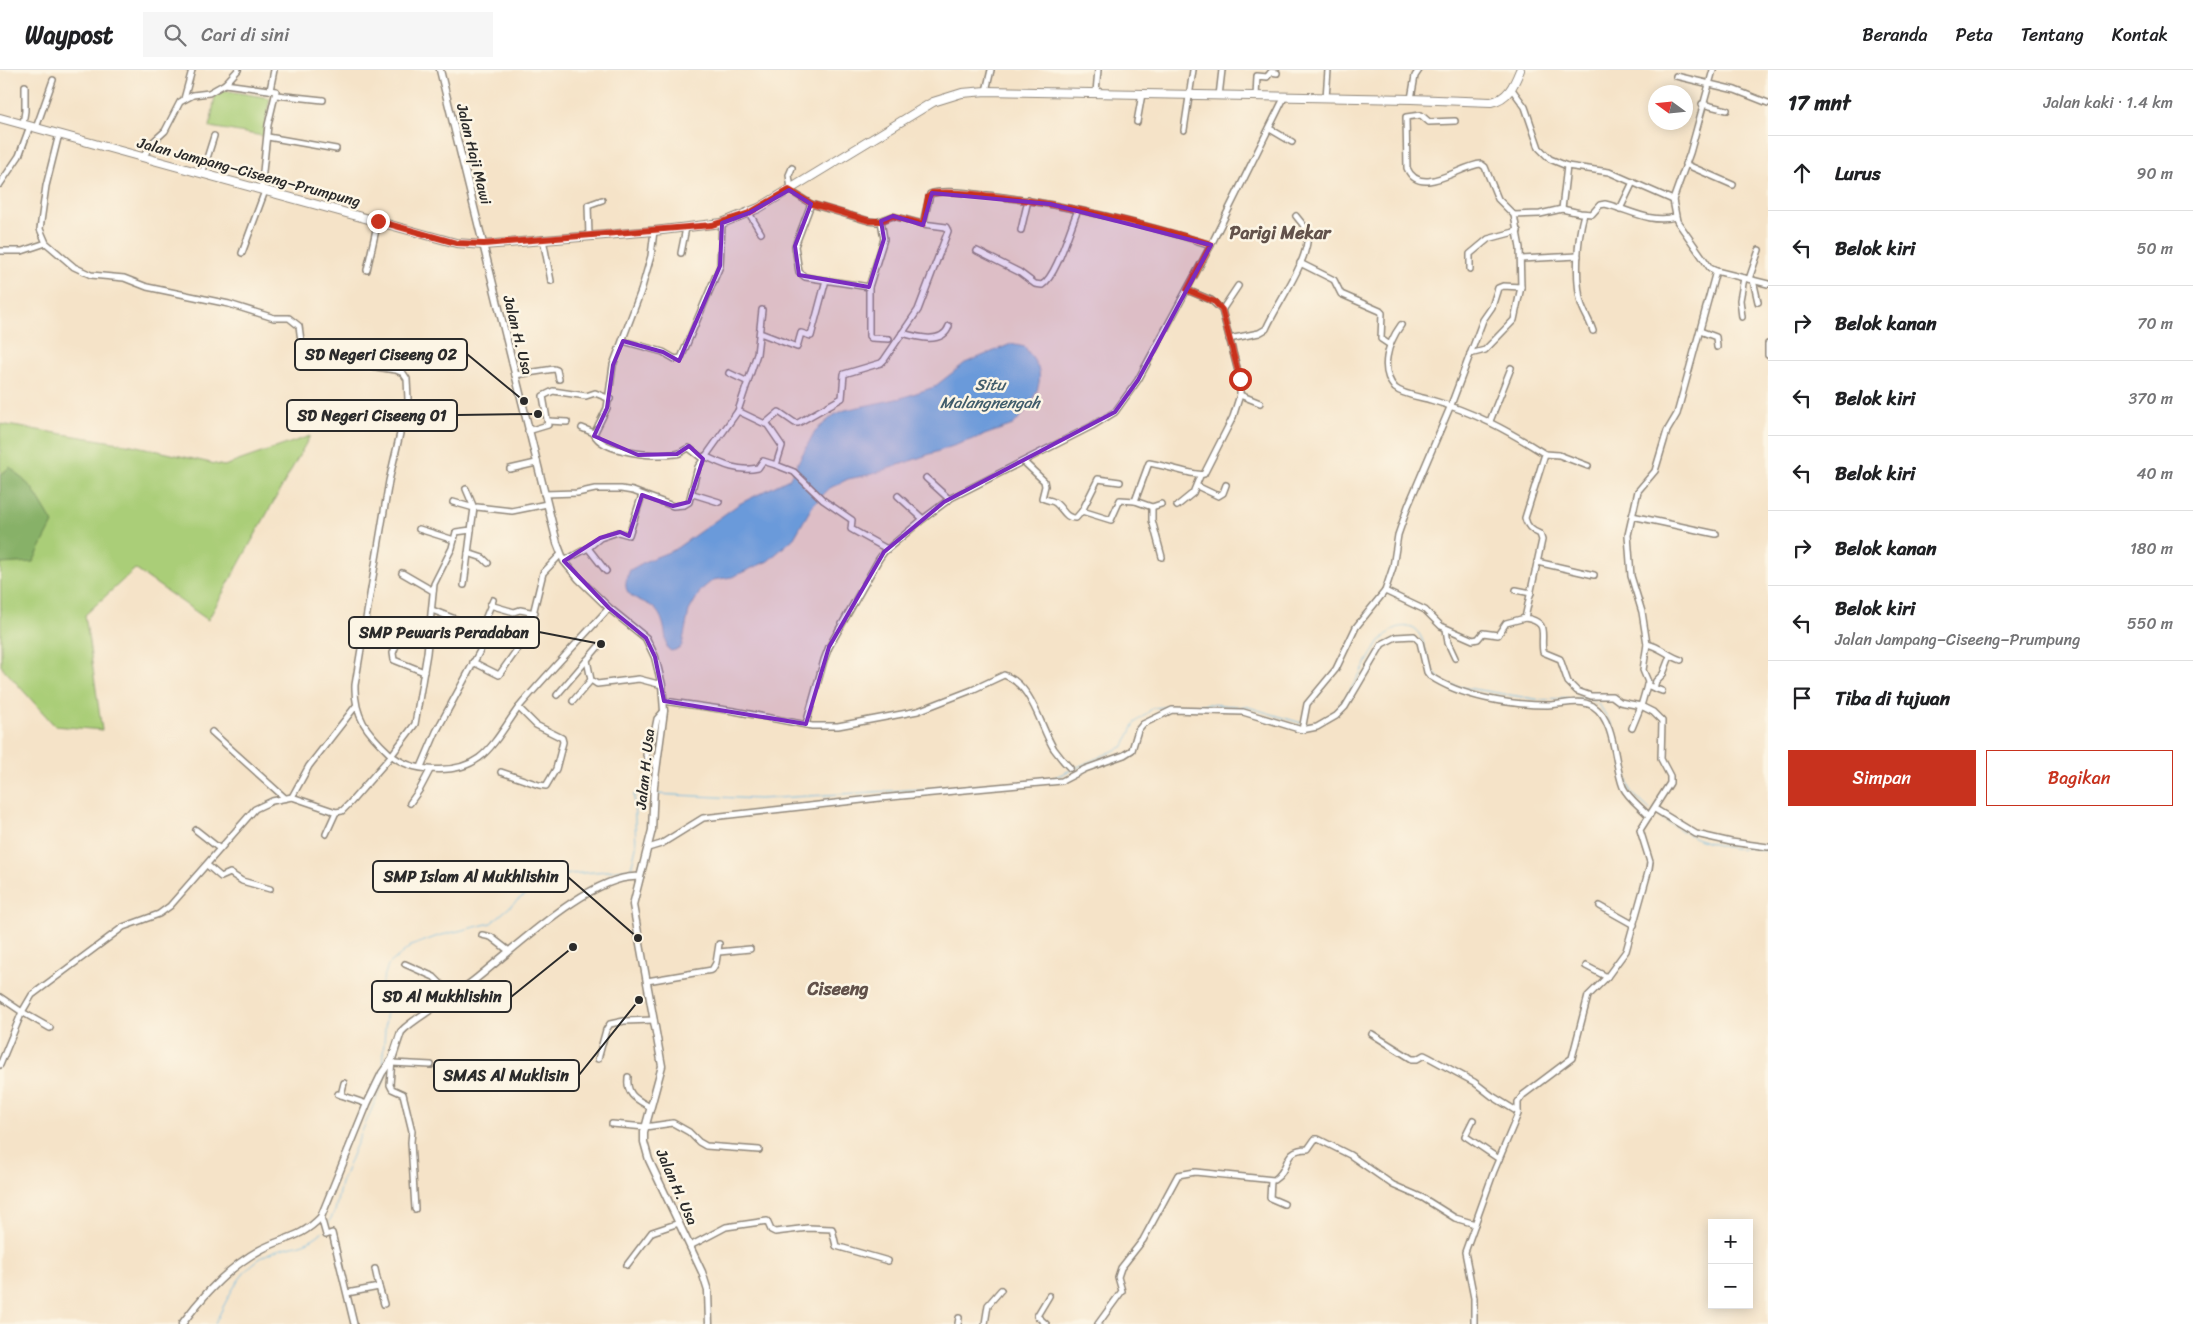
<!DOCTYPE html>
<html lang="id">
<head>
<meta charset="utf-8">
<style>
  :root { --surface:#fff; --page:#f6f6f6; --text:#202124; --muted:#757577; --line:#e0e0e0; --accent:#c8321e }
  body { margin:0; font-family:Sriracha,sans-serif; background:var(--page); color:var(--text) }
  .controls { position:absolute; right:15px; bottom:15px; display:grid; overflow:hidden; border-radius:0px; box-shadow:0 2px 12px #0003 }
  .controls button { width:45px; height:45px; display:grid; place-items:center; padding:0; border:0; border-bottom:1px solid var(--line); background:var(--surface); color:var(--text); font:25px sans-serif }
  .compass { position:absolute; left:1648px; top:15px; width:45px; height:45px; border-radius:50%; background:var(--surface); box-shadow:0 2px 12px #0003; rotate:285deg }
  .stop { position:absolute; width:15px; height:15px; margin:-11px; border:4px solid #c8321e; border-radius:50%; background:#fff }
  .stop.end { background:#c8321e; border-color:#fff; box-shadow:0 1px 5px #0008 }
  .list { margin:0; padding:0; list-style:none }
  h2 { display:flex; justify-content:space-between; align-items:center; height:65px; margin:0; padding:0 20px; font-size:21px }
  h2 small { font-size:16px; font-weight:400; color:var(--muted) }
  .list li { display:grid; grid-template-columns:32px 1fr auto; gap:15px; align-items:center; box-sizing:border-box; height:75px; padding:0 20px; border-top:1px solid var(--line) }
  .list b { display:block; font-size:19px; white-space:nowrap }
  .list p { margin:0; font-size:16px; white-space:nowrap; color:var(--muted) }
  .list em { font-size:16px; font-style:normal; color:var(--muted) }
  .actions { display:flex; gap:10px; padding:15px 20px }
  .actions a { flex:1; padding:11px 0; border:1px solid var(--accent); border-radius:0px; text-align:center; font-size:18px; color:var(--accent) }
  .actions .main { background:var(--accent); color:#fff }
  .icon { flex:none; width:28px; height:28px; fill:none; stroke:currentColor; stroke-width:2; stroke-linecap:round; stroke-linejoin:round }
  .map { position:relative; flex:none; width:1768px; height:1254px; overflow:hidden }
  header { display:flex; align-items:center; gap:30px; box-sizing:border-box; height:70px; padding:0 25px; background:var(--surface); border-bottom:1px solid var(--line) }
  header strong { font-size:24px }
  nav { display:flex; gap:28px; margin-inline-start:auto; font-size:18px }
  .search { width:350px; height:45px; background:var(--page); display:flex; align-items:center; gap:12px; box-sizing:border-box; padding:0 18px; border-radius:0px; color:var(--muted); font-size:19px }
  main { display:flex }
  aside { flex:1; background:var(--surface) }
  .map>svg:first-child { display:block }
</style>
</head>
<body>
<header>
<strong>Waypost</strong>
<div class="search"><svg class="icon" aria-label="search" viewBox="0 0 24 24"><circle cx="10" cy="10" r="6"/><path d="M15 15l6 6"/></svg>Cari di sini</div>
<nav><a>Beranda</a><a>Peta</a><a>Tentang</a><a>Kontak</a></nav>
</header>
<main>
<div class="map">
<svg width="1768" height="1254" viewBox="0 0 1768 1254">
  <rect width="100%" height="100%" fill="#fcf5e5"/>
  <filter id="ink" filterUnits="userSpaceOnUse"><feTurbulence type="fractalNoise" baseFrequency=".02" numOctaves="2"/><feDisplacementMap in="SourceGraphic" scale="10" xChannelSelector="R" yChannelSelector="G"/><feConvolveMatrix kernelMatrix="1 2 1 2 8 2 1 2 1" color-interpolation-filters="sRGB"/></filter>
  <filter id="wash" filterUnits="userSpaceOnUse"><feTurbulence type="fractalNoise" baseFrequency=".0096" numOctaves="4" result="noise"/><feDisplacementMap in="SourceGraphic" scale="20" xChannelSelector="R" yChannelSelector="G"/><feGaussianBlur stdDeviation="1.12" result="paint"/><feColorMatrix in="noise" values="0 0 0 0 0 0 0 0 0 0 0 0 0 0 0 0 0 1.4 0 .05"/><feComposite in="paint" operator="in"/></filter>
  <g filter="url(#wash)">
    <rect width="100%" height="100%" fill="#f5e3c8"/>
    <g fill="#aace78" stroke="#6a7c52">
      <polygon points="216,19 270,28 263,66 210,57"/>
      <polygon points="0,354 132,375 224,396 310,366 208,550 135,499 85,545 102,660 55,656 1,596"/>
    </g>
    <polygon fill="#87b168" stroke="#596e4a" points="10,397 32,418 53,453 33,492 0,494 0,405"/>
    <path fill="#66b6e1" stroke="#487086" d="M1011,274L1025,277C1029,283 1035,291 1038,298C1045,317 1026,343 1013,355L873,404L848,409L830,418L813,435L794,468L768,491L732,507L713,510L701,520L689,541L682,575L679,579L671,581L667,578C665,565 665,550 656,540C644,527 615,531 630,500L646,491L674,480L739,434L789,409L815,361L834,345L845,340L901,328L934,317L965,293Z"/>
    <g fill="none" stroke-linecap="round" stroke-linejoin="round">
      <g stroke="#66b6e1" stroke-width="1">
        <polyline points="1454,616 1541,630 1579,628 1590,629 1600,636 1612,655 1631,722 1650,740"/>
        <path d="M1305,654C1355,659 1369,542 1412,558C1428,564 1423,596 1441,610"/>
        <polyline points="1049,710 1124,676 1135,653 1153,638 1208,634 1248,637 1301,653"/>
        <polyline points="655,724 759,729 1006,714"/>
        <path d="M1654,742C1679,761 1701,774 1734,778C1745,779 1758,777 1768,782"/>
        <polyline points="384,994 383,986 386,946 381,916 388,895 411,876 438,866 491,853 519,829 547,810 570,804 631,799 636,777 634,724 651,724"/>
        <polyline points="326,1157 335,1141 341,1113 355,1078 386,1006 386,1003"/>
        <path d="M215,1254C228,1227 242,1194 272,1182C292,1174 305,1177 322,1162"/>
      </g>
    </g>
  </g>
  <g filter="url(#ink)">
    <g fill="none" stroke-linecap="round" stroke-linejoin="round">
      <g stroke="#90877a" stroke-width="8">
        <g id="minor">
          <polyline points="1676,6 1735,20 1768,33"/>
          <polyline points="225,14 276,21 268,55 261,120"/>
          <polyline points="1511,18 1525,37 1539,78 1550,89 1567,96 1609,102 1673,130 1677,151 1710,198 1716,201 1768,214"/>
          <polyline points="270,20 274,0"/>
          <polyline points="986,21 991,0"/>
          <polyline points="1096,22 1098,0"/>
          <polyline points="276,25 323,30"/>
          <polyline points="1219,26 1222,0"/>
          <polyline points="1256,27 1257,6 1267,7 1271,2 1277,3"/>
          <polyline points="1326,28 1328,0"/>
          <polyline points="184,29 192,0"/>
          <polyline points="1411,29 1415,6 1419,0"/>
          <polyline points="1702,34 1727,40"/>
          <path d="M1455,51L1429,52L1421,45L1406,47L1407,98C1420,129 1461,95 1481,94L1485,97L1498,129L1514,145"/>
          <polyline points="1137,52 1142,24"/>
          <polyline points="23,54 25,41 25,16"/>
          <polyline points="36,58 53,10"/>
          <polyline points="1270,59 1292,72"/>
          <polyline points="1184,60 1193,0"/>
          <path d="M59,64L46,116L40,159L46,173L74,197L91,205L124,208L147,217L229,234L274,248H289L299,256L302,278L309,287L396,300L403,303L407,309L408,329L389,411L355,615C354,647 367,662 389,683C410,703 456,705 479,688C495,676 507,653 519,637C548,603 579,571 609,538"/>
          <polyline points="268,67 336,79"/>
          <polyline points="143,87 154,71 165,61 180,32 193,25 209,23 225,14 238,0"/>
          <polyline points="1685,94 1733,115"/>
          <polyline points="202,104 214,66"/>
          <polyline points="0,114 19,86 30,56"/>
          <polyline points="791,119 789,105 792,98"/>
          <path d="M789,120L811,134L869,151L877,152L893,146L923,154L930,124C947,119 970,124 987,125C1064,134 1138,152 1211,175"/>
          <polyline points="1673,130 1690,83 1713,0"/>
          <polyline points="811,134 795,176 799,202 805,207 869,217"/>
          <path d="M1562,139L1580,143L1592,144L1600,135L1605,134C1628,139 1650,154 1675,147"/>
          <polyline points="1620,139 1633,112"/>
          <polyline points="749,143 761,163"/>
          <path d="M1584,144C1577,169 1575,208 1581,233C1584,243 1590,251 1593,261"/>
          <polyline points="881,151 884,169 869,217 869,266 871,268 889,269"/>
          <polyline points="1021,160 1028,130"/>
          <path d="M654,161L651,186L641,221L613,295L607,338L594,364C603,383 656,387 675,384C681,384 684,379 689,378L703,389"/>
          <polyline points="589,166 588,135 602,130"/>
          <polyline points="543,169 551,211"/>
          <polyline points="0,181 22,181 46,173"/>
          <path d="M977,181L1019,202L1035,214L1042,215C1057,206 1070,157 1078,140"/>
          <polyline points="242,183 265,121"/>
          <polyline points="681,183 686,158"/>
          <polyline points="1521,189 1578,186"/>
          <polyline points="1300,193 1334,210 1341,224 1380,241 1382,243 1381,269 1390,275"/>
          <polyline points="1470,199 1470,184 1488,169 1518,161"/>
          <polyline points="367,200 378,151"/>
          <polyline points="1749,209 1759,180"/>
          <polyline points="1753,210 1758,232"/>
          <polyline points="1222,240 1238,216"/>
          <polyline points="1742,247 1740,230 1744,208"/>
          <path d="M1401,255C1388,273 1379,300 1395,318C1403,325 1421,327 1431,330C1474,342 1507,360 1545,384L1525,448C1527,457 1532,461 1540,464L1542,470L1525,548C1550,552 1540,564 1543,582L1560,589L1568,612L1577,621L1591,626H1612L1620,632L1641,636L1632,658"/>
          <polyline points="1700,261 1716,267 1717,277"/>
          <polyline points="760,263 797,277 801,263 811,266 826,210"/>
          <path d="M902,263C916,267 943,275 949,256"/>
          <path d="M1229,269L1259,263L1266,259C1278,231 1309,193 1308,161L1296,146"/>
          <polyline points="623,271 663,282 675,289 681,288 720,196 722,153"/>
          <polyline points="1470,284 1485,280 1514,250 1521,217"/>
          <polyline points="1768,285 1768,274"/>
          <polyline points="729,303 748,312"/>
          <polyline points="515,305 554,299 557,300 559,309"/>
          <polyline points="1240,325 1260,333"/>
          <polyline points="738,341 765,354 779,342 795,353 798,353 842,328 844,304 881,293 884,290 918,240 948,161 946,157 923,154"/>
          <polyline points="548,351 567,352"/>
          <polyline points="1490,351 1511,298"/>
          <polyline points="767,354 782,376 776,395 794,402 823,430 852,450 851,459 887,479"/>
          <polyline points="582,358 594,363"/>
          <polyline points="528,361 548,355 543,326 553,321 586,326 595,323 610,329"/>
          <polyline points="1545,384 1559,385 1588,396"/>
          <path d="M705,386C723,395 739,402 758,398L763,391L776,395"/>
          <path d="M1024,392L1044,411L1045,416L1042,428C1046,430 1050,430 1054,432C1063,437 1064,449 1076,448L1082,441L1098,409L1120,412"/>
          <polyline points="510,399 536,393"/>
          <polyline points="926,408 949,429"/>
          <polyline points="1197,416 1218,426 1223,423 1226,415"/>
          <polyline points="466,419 474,438"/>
          <polyline points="544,424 577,423 595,419 621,419 633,421 673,436 684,435 689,432 698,397 738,341 757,284 762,240"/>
          <polyline points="693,424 719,432"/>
          <polyline points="898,426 923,449"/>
          <polyline points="453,432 474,438"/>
          <path d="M1161,434L1152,437L1135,431L1149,393C1160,394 1197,407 1204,404L1233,347L1240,325V309L1222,240L1211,230L1187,220"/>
          <polyline points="1177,436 1193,423 1200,406"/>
          <polyline points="1152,437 1152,450 1162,487"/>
          <polyline points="1082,441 1111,450 1120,430 1135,431"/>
          <polyline points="1632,446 1716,464"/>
          <polyline points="419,459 454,470"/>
          <polyline points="588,478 600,468 618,462 629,465 642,425"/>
          <polyline points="468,483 483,488 488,493"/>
          <polyline points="564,491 588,478 606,501"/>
          <polyline points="1537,492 1594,505"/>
          <polyline points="402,503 433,521"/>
          <polyline points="464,515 471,460"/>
          <polyline points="1516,520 1531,523"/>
          <polyline points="1385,521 1425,540 1441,556 1473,570 1478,569 1483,563 1498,565 1506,553 1525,548"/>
          <polyline points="490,535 514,542 520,540 535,543"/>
          <polyline points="432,540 481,559"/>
          <polyline points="404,556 393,583 394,590 424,602"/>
          <polyline points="1446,559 1448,573 1455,588"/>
          <path d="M1647,574C1661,577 1668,586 1681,590"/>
          <polyline points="587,590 591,610 597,614 639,609 662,615"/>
          <polyline points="473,592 499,605 516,581 531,552 543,503 561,484"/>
          <polyline points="1647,615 1654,618 1656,611 1663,604 1670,586"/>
          <polyline points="1654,618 1662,621"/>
          <polyline points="557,625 598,577"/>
          <polyline points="573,631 591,610"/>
          <path d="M664,631L734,641L812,656H838L918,641L972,620L1004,605C1033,615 1040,657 1054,679C1059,686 1064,692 1070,698"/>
          <polyline points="806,654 824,590 829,577 879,489 884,482 923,449 951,428 1092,356 1115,342 1138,310 1211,175 1284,28"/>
          <polyline points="1302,660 1307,634 1336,599 1356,557 1385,521 1393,497 1398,465 1408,436 1451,335 1483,250 1492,237 1498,218 1503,216 1521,217 1520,178 1514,145 1540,144 1562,139 1567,96"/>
          <polyline points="212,662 285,728"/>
          <polyline points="657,693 648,689 646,685 653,669 657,649 664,641"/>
          <polyline points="421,697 436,662 481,579 485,566 481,559 493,530"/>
          <polyline points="501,702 539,715 546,716 556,699 563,672 562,668 536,655 519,638"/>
          <polyline points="292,727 309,696 355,637"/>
          <polyline points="410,733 420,719 430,700"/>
          <polyline points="1655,739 1696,764 1731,772 1768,777"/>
          <polyline points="196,760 220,779"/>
          <polyline points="326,764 336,742"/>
          <path d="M648,778L661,774L703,748L880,728L1062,711L1085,699L1124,685L1132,680L1138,660L1143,654L1172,640L1243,642L1302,660L1317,657L1336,646L1345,637L1382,574L1396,567L1414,566L1420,572L1427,602L1430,606C1461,627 1510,635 1548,635C1562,635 1579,628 1593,636C1616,651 1614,695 1623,717C1628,728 1641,737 1649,746"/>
          <polyline points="207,795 221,807 230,803 242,811 270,819"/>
          <polyline points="1600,836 1634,855"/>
          <polyline points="482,865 491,867 509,881"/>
          <polyline points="719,882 750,879"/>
          <polyline points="405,894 434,907 453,926"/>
          <polyline points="1586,896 1607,907"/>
          <polyline points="647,911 712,900 716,893 719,874"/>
          <polyline points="0,927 22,942 50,958"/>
          <polyline points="1372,964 1412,989 1417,989 1424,985 1428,987 1474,1012 1492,1026 1518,1042"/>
          <polyline points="392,989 390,1015 392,1019 403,1024 412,1061 411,1072 415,1139"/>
          <polyline points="598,989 606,960 610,954 624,951 654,950"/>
          <polyline points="392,993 431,995"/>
          <polyline points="0,995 22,942 32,925 123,857 159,844 170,836 255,739 272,731 292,727 336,742 342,741 350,733 391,686 415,654 427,583 434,514 452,478 456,462 471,460 474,438 477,437 512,441 547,434"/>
          <path d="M628,1007C626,1025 636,1029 650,1037"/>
          <polyline points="338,1024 367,1034"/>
          <polyline points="341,1025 344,1013"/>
          <polyline points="1473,1050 1465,1066 1499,1089"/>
          <polyline points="612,1054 645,1057 673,1053 689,1062 699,1072 706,1076 759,1080"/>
          <polyline points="1271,1111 1270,1128 1284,1134"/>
          <polyline points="321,1147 326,1165 332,1163 354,1254"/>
          <polyline points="690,1176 726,1157 767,1151 771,1160 775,1162 808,1158 832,1159 836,1176 888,1191"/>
          <polyline points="627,1195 652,1162 679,1153"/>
          <polyline points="375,1199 379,1217"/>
          <polyline points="347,1223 379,1217 384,1234"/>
          <polyline points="958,1254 959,1248"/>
          <polyline points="985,1254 988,1235 1001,1220"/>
          <polyline points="1046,1254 1037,1246 1049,1226"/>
          <path d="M1098,1254L1122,1221L1118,1207L1121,1198L1143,1170L1178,1105L1195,1102L1274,1110C1292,1098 1281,1079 1308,1079L1315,1069H1318L1350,1085L1393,1115L1423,1128L1455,1148L1475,1154"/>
          <polyline points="1474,1254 1474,1228 1465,1182 1494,1101 1518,1044 1518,1032 1523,1025 1572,988 1588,926 1607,907 1626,881 1649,799 1650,792 1640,760 1670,713 1670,706 1661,689 1662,651 1653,642 1641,636 1648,612 1643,600 1647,574 1642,542 1631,506 1628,465 1638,421 1655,401 1667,361 1677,344 1716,201"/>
        </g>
      </g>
      <g stroke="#90877a" stroke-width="9">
        <g id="tertiary">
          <polyline points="440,0 557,473 564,491 579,509 609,538 646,568 655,587 662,615 664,641 654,716 652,760 633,835 662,996 644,1062 644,1072 649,1090 702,1202 708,1221 709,1254"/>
          <path d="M182,1254C203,1225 229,1197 260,1180C284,1167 300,1169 321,1147L367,1034L382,1003L392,989L401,962L405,958C428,939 454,927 477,908C514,879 593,802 640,807"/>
        </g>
      </g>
      <g stroke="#90877a" stroke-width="10">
        <path id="primary" d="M0,48L456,173L484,175L654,161L722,153L759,138L933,32L962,23L986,21L1411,29L1491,32C1508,29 1514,15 1520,0"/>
      </g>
      <use href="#minor" stroke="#fff" stroke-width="5"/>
      <use href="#tertiary" stroke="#fff" stroke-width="6"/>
      <use href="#primary" stroke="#fff" stroke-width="8"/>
    </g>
  </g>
  <g fill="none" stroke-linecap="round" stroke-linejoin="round" filter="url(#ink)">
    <path stroke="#c8321e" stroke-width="6" d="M378,151L456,173L484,174L712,155L749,143L789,120L812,134L870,151H881L893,146L923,154L928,127L932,123C958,121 983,125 1009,128C1078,137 1145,154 1211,174L1187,220L1215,232L1222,240L1240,309"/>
  </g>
  <path fill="#7b2cbf" fill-opacity="0.2" stroke="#7b2cbf" stroke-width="4" stroke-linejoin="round" d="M789,120L811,134L795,176L799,205L869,217L884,169L881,151L893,146L923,155L932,123L1050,134L1211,175L1138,310L1115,342L944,432L884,482L829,577L806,654L664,631L655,587L646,568L609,538L564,491L600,468L620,462L629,466L642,425L673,436L689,432L703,389L689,376L677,384L638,385L594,366L607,338L613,295L623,271L663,282L679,291L720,196L722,153L749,143Z"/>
  <g text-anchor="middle" stroke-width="5" stroke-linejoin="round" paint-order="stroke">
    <g font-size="15" fill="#2b2b2b" stroke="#fcf5e5">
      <text transform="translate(474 84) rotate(76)" y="5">Jalan Haji Mawi</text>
      <text transform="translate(249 102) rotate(15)" y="5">Jalan Jampang–Ciseeng–Prumpung</text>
      <text transform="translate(518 265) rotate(76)" y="5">Jalan H. Usa</text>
      <text transform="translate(645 699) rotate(-84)" y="5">Jalan H. Usa</text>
      <text transform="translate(677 1117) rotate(66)" y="5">Jalan H. Usa</text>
    </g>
    <g font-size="16" font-style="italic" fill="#405c6b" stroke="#fcf5e5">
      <text x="990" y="320">Situ<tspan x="990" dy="18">Malangnengah</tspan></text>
    </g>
    <g font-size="18" font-weight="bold" fill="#62524b" stroke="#fcf5e5">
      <text x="1280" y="169">Parigi Mekar</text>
      <text x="838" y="925">Ciseeng</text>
    </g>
  </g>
  <path fill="none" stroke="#2b2b2b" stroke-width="2" d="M524 331L467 284M538 344L457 345M601 574L539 562M638 868L568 807M573 877L511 927M639 930L579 1005"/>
  <g fill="#2b2b2b" stroke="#fcf5e5" stroke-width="2">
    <circle cx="524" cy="331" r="5"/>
    <circle cx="538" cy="344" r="5"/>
    <circle cx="601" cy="574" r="5"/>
    <circle cx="638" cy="868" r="5"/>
    <circle cx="573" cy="877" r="5"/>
    <circle cx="639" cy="930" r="5"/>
  </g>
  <g fill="#fcf5e5" stroke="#2b2b2b" stroke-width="2">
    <rect x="295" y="269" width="172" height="31" rx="5"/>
    <rect x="287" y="330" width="170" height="31" rx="5"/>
    <rect x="349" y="547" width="190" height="31" rx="5"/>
    <rect x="373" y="791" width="195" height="31" rx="5"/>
    <rect x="372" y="911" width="139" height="31" rx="5"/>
    <rect x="434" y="990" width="145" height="31" rx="5"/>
  </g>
  <g font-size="16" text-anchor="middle" font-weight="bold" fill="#2b2b2b">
    <text x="381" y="290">SD Negeri Ciseeng 02</text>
    <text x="372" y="351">SD Negeri Ciseeng 01</text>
    <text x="444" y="568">SMP Pewaris Peradaban</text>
    <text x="471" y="812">SMP Islam Al Mukhlishin</text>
    <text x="442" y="932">SD Al Mukhlishin</text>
    <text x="506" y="1011">SMAS Al Muklisin</text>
  </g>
</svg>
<div class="controls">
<button>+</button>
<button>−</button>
</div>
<svg class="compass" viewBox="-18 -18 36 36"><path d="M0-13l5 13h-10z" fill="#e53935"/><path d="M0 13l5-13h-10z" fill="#757577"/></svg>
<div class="stop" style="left:1240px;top:309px"></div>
<div class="stop end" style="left:378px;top:151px"></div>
</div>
<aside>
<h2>17 mnt<small>Jalan kaki · 1.4 km</small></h2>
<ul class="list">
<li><svg class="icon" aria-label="ahead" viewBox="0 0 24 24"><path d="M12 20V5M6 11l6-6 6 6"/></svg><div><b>Lurus</b></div><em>90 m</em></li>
<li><svg class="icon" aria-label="left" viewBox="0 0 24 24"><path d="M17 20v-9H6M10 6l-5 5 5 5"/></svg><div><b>Belok kiri</b></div><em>50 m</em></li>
<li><svg class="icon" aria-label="right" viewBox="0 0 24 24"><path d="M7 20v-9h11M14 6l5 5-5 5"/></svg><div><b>Belok kanan</b></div><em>70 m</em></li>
<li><svg class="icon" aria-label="left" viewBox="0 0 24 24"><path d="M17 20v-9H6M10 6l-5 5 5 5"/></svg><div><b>Belok kiri</b></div><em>370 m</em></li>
<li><svg class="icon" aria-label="left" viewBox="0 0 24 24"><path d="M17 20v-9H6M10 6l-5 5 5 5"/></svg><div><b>Belok kiri</b></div><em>40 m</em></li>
<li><svg class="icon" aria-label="right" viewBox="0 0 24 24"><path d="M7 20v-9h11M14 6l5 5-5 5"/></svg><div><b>Belok kanan</b></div><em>180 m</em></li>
<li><svg class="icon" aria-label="left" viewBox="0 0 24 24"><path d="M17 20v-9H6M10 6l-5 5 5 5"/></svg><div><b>Belok kiri</b><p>Jalan Jampang–Ciseeng–Prumpung</p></div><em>550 m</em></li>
<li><svg class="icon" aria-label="arrive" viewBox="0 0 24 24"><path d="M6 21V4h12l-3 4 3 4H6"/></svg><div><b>Tiba di tujuan</b></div></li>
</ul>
<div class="actions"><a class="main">Simpan</a><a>Bagikan</a></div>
</aside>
</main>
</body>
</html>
